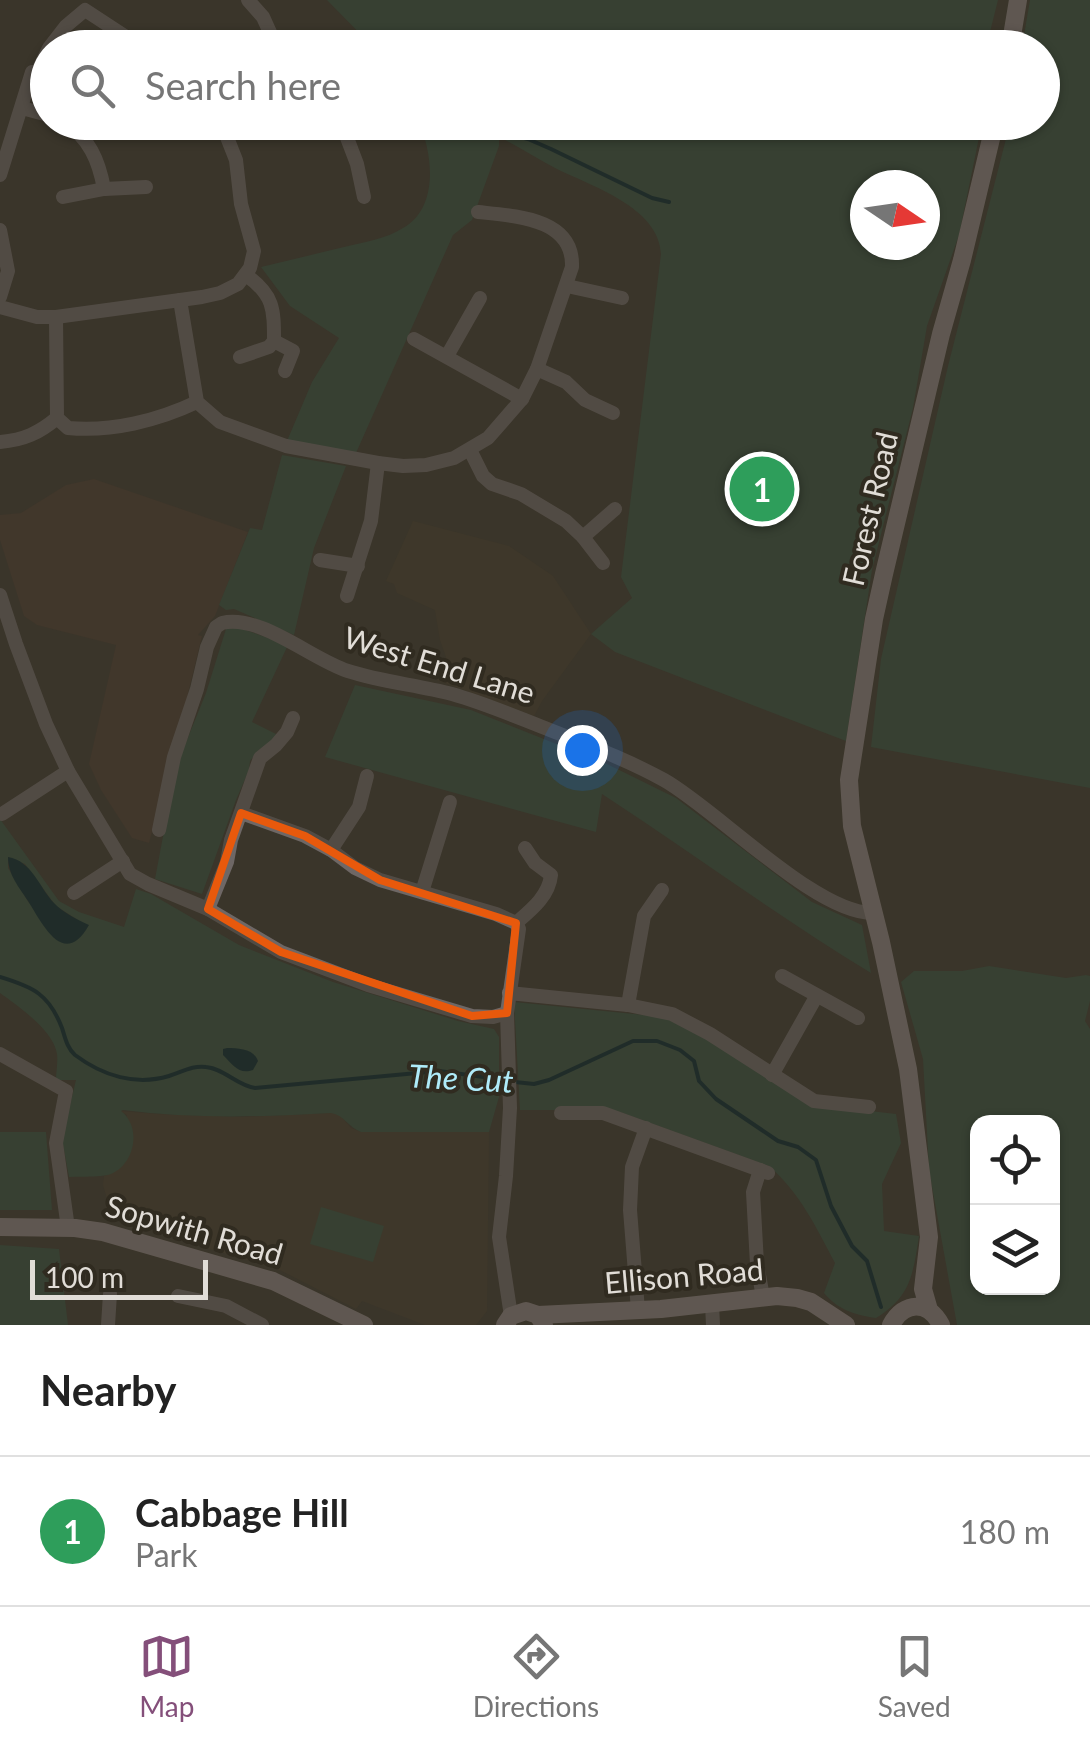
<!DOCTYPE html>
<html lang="en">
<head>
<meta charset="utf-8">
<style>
  :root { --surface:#fff; --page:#f6f6f6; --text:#222; --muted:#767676; --line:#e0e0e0; --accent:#844f7a }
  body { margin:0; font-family:Lato,sans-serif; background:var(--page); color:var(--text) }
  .controls { position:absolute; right:30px; bottom:30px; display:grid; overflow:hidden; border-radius:20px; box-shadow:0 2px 8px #0004 }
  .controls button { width:90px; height:90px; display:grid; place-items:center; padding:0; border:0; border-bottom:2px solid var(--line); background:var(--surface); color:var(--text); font:50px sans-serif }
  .compass { position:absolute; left:850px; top:170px; width:90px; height:90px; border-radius:50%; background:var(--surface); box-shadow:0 2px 8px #0004; rotate:103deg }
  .scale { position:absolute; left:30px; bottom:25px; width:178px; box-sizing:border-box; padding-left:10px; border:5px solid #e1ddd7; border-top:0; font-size:28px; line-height:35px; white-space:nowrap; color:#e1ddd7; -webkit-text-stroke:8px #302b20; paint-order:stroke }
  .you { position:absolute; left:582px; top:750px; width:35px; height:35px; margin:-25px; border:8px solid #fff; border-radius:50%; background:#1a73e8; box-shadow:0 0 0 15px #1a73e833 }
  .badge { display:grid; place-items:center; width:65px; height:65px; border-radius:50%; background:var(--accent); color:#fff; font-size:32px; font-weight:700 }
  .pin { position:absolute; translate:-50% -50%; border:5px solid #fff; box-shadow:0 2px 10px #0006 }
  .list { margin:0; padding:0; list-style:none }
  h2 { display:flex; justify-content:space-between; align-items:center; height:130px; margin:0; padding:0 40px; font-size:42px }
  h2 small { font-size:32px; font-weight:400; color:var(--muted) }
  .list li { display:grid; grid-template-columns:65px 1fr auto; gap:30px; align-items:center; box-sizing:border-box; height:150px; padding:0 40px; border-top:2px solid var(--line) }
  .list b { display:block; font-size:38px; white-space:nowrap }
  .list p { margin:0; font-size:32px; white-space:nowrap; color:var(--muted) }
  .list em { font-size:32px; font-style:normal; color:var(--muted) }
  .icon { flex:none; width:55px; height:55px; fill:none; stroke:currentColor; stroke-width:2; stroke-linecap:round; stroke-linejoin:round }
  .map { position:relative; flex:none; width:1090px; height:1325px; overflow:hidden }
  .search { position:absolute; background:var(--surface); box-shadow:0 2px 8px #0004; left:30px; right:30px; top:30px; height:110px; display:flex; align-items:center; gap:25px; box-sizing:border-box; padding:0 35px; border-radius:55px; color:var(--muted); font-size:38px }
  .sheet { height:280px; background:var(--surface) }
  nav { display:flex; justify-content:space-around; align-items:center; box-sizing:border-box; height:140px; border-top:2px solid var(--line); background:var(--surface); font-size:28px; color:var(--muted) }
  nav a { display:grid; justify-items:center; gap:5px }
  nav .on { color:var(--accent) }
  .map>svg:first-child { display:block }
</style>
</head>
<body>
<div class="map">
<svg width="1090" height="1325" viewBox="0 0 1090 1325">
  <rect width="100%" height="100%" fill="#3a352a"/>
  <polygon fill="#493a2d" points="94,479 248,532 215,616 198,635 202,636 185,706 149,843 132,838 101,790 89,764 116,645 37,625 24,616 0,540 0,515 21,513 66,485"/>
  <g fill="#433b2a">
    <polygon points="413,521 509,546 553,576 591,634 542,701 534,716 437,680 446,657 440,640 435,610 397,593 394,584 386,581"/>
    <polygon points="120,1111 157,1114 241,1117 331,1113 339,1114 351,1128 361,1132 489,1132 487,1311 476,1325 425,1325 362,1301 356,1309 278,1269 200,1246 201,1241 123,1217 108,1202 103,1185 104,1176 114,1172 127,1115"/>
  </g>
  <g fill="#334e3c" fill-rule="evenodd">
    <polygon points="327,0 998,0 990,32 990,47 374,48"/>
    <polygon points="1030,0 1090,0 1090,788 871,747 881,659 948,366 1010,123 1042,122 1042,48 1022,47"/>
    <path d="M419,123H982L959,235L927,326L913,408L872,570L846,741L615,652L591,634L632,598L621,577L661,254C659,207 591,186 555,168C536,158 518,146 499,137V146L472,220L453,235L356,453L287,441L312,382L339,338L290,306L261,267C289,260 316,254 344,247C364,242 386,239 403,228C439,208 433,154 419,123ZM865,185H925V245H865Z"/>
    <polygon points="282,455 346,466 314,548 294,635 234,609 226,610 219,605 250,528 262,530"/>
    <polygon points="237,627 288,645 252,722 276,734 274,742 259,750 250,761 249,770 236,800 202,894 155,879 176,767 206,693 226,629"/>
    <path d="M355,685L471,710L607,764L676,798L812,902L862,925L871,973C779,917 692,853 602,794L596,832L325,757Z"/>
    <path d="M0,819L59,901L79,912L124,927L136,889L151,894L239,945L333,982L458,1021L494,1029L499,1037V1097L489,1132H361C348,1127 344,1115 331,1113C261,1117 192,1119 123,1110L121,1111C142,1127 135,1164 111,1174C98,1178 82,1176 69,1177L62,1139L76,1080H56C56,1072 58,1062 57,1054C54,1031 18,1006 0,993ZM8,857L25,864L56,906L78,920L29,903L8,868Z"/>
    <path d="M989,966L1066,978L1086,975L1090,976V1001L1085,1021L1090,1029V1325H957L929,1170L923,1059L901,982L914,971H962ZM978,1122H1052V1288H978Z"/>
    <path d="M514,1002L664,1017L706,1039L810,1104L896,1114L901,1143L882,1184L884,1231L919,1236C913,1274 911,1297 876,1318C855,1315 838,1310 824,1293L835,1263C816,1227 800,1193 769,1166L620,1112L607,1110H520Z"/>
    <polygon points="0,1132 46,1132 52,1210 0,1210"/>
    <polygon points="321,1207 384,1226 373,1262 310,1244"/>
    <polygon points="0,1245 59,1249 68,1325 0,1325"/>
  </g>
  <g fill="#022329">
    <path d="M8,857C32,861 39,887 54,903C62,912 78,920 89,925C64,969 43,925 28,901C19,887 8,875 8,857Z"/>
    <path d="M227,1048C239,1048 254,1049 258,1061L253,1070C239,1075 233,1065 223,1055V1049Z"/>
  </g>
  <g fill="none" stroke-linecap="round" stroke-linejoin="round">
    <g stroke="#022329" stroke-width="4">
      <polyline points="489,129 528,139 551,149 652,198 669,202"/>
      <path d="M0,977C33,987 49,994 62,1028C65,1037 67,1048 75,1055C103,1076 136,1086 169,1076C182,1072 193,1065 206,1067C225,1069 236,1085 255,1088L439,1071L506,1080"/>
      <polyline points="515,1082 534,1084 549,1080 633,1041 657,1041 680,1050 694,1061 699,1081 716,1099 778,1141 798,1147 816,1160 831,1206 852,1246 867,1261 881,1307"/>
    </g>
    <g stroke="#6e6765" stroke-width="14">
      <polyline points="248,0 263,17 277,48"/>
      <polyline points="49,48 66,26 85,10 143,48"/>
      <polyline points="22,108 48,115"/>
      <path d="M64,122C89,137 99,161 104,189"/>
      <polyline points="341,122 357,164 364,197"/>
      <polyline points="0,175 32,72 37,73 48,50"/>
      <polyline points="63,197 104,189 146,187"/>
      <polyline points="0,230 8,271 0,297"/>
      <path d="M246,275C274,295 274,309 274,341"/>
      <polyline points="567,286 622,298"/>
      <path d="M180,300L197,402L220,422L286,446L378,463L403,466L426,465L454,458L488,438L522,399L537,369L572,267C574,218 515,216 478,212"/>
      <polyline points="0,307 37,317 56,317 202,297 220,293 238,284 250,268 254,251 241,204 236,160 221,122"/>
      <path d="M56,317L57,418L68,428C111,432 157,421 197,402"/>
      <polyline points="414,339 522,399"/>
      <polyline points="274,341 293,351 285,371"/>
      <polyline points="447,356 480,298"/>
      <polyline points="240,357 269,347 274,341"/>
      <polyline points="537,369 566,382 585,400 613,413"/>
      <path d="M0,442C24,440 39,433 57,418"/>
      <polyline points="470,450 483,476 492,484 521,494 566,521 583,537 603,563"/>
      <polyline points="583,537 615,509"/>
      <polyline points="320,560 358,566"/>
      <polyline points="0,595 16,644 46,724 68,771 130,874 148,884 208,909 281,952 368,985 472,1016 493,1017 507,1013"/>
      <polyline points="347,596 371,521 378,463"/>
      <polyline points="241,813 305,836 331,850 355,868 380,880 496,914 516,923 519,929 507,1013 510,1108 506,1176 499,1237 511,1316"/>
      <polyline points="2,814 68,771"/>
      <path d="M159,830L174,757L197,689L207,647L216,627L222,623C261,614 311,659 348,671C382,682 418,685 452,694C484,703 514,716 545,728C585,744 626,759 664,780C716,809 817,915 874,913"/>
      <polyline points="331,850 359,807 367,776"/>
      <polyline points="422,892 450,802"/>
      <polyline points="74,893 123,861"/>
      <polyline points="208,909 227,862 231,840 260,758 276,745 287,732 293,718"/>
      <path d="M516,923C531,910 549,896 551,875L535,863L525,848"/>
      <polyline points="782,976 858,1018"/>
      <polyline points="509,993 628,1005 672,1014 710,1034 814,1101 869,1107"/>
      <polyline points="628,1005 644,916 662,890"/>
      <polyline points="0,1054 66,1091 56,1143 68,1228"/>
      <polyline points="772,1075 816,997"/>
      <polyline points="561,1113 603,1113 768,1173"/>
      <polyline points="760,1170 753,1192 757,1264 763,1297"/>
      <polyline points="178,1296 226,1306 262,1325"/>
      <polyline points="712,1304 713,1325"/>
      <polyline points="638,1310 630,1210 632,1167 646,1128"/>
      <polyline points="108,1325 110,1294"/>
    </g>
    <g stroke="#8d8280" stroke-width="18">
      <polyline points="1010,48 1018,0"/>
      <polyline points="0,1227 75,1228 103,1232 273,1281 364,1325"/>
      <polyline points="929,1310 923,1289 929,1237 908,1069 881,942 852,826 849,780 874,619 884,574 941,334 962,260 995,122"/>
      <polyline points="538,1315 661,1309 777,1296 797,1298 811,1302 846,1325"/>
      <polyline points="505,1325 511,1316 526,1311 538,1315 544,1325"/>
      <path d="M891,1325C904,1301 928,1300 941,1325"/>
    </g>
  </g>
  <path d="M0 0H1090V1325H0ZM241,813L305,836L380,880L516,923L507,1013L472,1016L281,952L208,909Z" fill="#3a352a" fill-opacity=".55" fill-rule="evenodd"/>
  <path fill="none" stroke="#e8590c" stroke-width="8" stroke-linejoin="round" d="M241,813L305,836L380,880L516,923L507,1013L472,1016L281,952L208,909Z"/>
  <g text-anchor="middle" stroke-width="8" stroke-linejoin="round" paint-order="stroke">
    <g font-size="30" fill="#e1ddd7" stroke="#302b20">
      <text transform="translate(871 509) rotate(-77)" y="10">Forest Road</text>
      <text transform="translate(439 666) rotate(17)" y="10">West End Lane</text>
      <text transform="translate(194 1231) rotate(16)" y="10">Sopwith Road</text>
      <text transform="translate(684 1277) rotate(-5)" y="10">Ellison Road</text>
    </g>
    <g font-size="32" font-style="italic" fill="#afebf9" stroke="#302b20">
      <text transform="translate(461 1079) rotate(3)" y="11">The Cut</text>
    </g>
  </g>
</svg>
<div class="controls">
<button><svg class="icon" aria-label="locate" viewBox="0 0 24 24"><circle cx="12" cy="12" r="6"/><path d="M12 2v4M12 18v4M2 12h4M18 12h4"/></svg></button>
<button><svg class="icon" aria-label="layers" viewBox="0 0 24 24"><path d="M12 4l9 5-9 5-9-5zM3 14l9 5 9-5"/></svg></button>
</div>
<svg class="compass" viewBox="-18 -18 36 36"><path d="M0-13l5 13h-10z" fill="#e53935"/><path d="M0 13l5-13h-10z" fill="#767676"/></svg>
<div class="scale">100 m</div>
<div class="you"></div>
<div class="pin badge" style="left:762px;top:489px;background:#2e9e5b">1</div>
<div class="search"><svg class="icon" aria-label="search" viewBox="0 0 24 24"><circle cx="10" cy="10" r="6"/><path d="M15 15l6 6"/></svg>Search here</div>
</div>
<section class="sheet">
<h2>Nearby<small></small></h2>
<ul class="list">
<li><span class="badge" style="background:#2e9e5b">1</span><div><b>Cabbage Hill</b><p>Park</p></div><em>180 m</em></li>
</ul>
</section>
<nav>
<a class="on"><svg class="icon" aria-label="map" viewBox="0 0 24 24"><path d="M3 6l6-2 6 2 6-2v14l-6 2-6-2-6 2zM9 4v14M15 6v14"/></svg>Map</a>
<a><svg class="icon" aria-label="directions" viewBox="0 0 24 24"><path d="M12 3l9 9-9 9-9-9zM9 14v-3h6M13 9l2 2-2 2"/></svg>Directions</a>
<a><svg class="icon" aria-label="saved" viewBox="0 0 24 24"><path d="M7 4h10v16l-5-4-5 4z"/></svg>Saved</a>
</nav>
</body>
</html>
